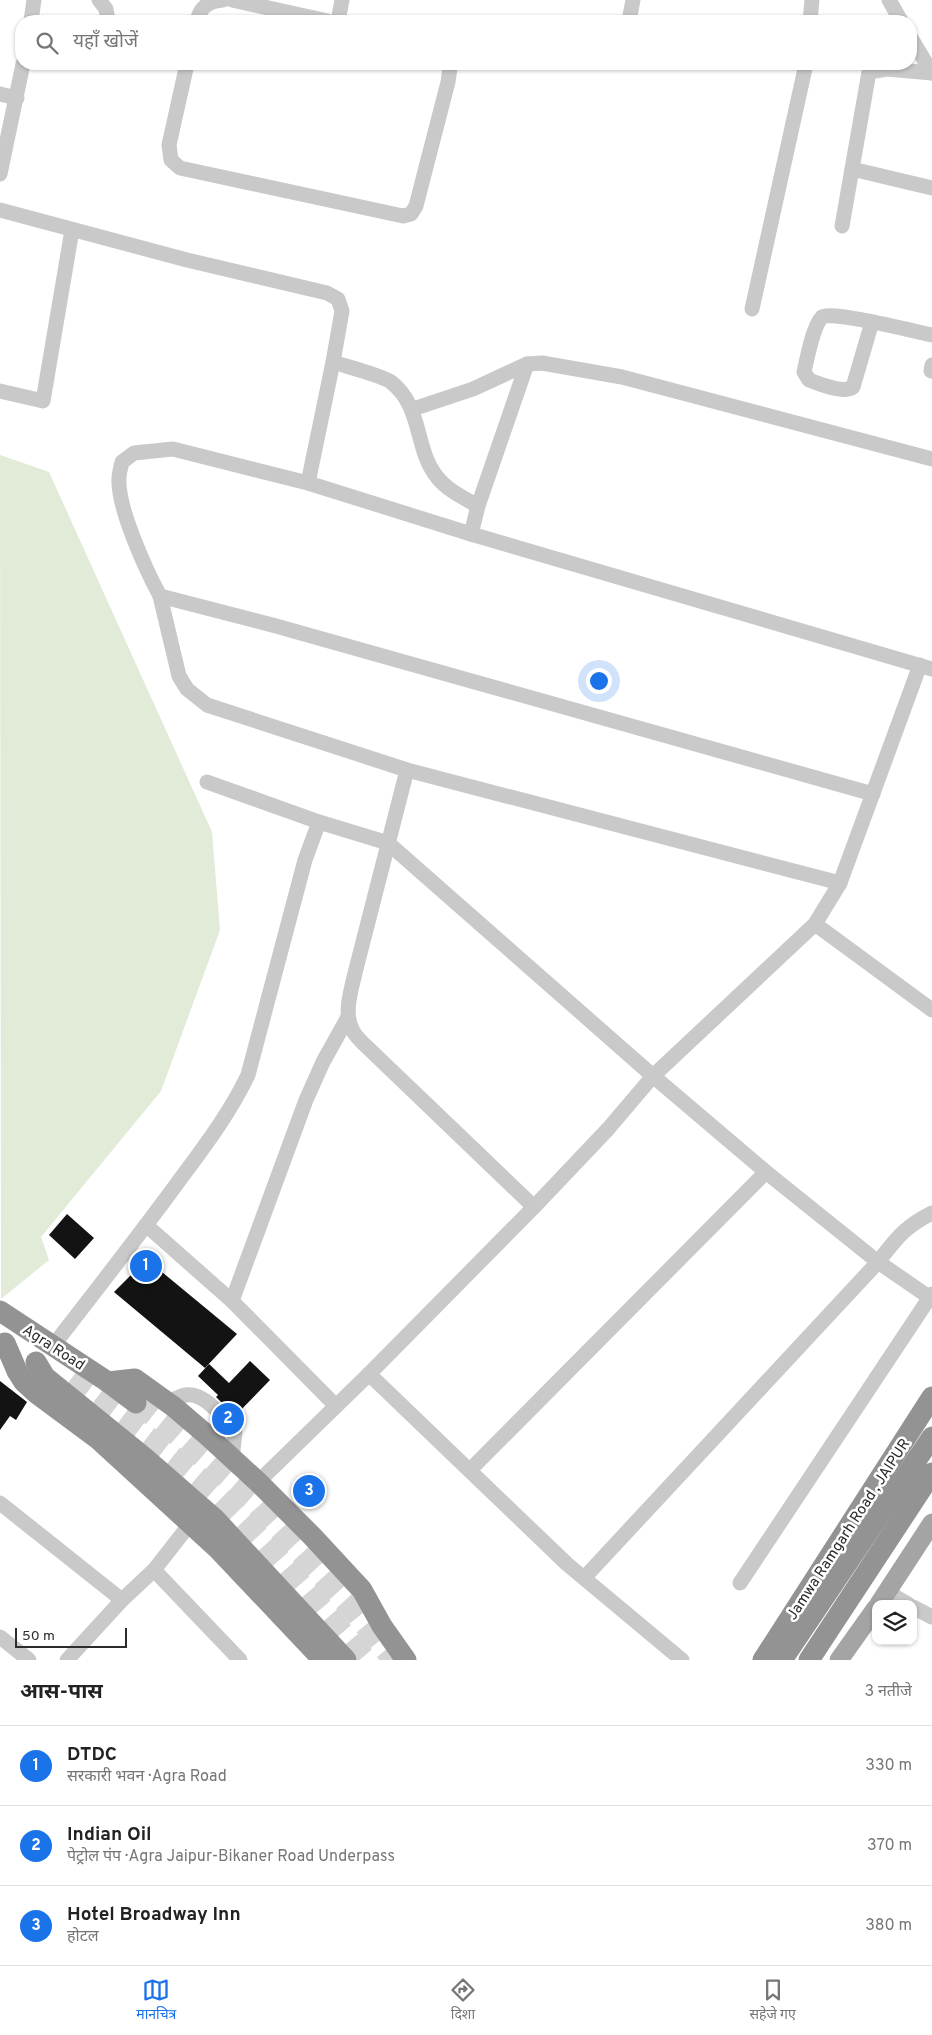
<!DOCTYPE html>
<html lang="hi">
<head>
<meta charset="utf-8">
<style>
  :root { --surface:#fff; --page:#f2f2f2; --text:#222; --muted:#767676; --line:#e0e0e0; --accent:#1a73e8 }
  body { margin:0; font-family:Overpass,"Noto Sans Devanagari",sans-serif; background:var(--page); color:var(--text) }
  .controls { position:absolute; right:15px; bottom:15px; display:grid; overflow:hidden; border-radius:10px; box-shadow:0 1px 4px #0004 }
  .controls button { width:45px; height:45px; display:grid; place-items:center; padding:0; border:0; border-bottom:1px solid var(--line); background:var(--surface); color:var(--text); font:25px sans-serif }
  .scale { position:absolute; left:15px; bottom:12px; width:112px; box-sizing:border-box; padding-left:5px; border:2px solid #2c2c2c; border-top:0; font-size:14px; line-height:18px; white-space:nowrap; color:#2c2c2c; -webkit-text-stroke:4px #fff; paint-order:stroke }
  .you { position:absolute; left:598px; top:680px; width:18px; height:18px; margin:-12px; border:4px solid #fff; border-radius:50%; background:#1a73e8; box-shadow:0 0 0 8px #1a73e833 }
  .badge { display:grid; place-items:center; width:32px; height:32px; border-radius:50%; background:var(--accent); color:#fff; font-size:16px; font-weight:700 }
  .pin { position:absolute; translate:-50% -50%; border:2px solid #fff; box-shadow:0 1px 5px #0006 }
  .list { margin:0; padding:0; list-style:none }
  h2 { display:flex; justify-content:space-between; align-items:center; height:65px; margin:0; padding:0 20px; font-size:21px }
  h2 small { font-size:16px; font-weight:400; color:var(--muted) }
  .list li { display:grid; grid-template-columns:32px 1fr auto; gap:15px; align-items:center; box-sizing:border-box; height:80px; padding:0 20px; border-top:1px solid var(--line) }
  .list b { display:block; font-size:19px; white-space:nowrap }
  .list p { margin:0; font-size:16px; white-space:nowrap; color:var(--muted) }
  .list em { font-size:16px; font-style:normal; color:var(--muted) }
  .icon { flex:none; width:28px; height:28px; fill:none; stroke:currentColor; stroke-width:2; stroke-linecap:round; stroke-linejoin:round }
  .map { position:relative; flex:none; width:932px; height:1660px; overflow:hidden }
  .search { position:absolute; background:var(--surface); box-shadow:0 1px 4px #0004; left:15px; right:15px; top:15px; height:55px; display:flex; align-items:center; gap:12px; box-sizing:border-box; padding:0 18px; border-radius:20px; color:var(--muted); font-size:19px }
  .sheet { height:305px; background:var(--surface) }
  nav { display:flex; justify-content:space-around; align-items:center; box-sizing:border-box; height:70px; border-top:1px solid var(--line); background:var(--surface); font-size:14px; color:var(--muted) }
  nav a { display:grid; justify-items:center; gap:2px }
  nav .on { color:var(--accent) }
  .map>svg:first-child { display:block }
</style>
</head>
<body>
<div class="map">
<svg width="932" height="1660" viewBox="0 0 932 1660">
  <rect width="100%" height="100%" fill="#fff"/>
  <polygon fill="#e1ebd8" points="0,455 49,472 212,832 220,930 161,1091 41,1237 49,1260 1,1299"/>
  <g fill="#131313">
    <polygon points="67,1214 94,1238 75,1259 49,1235"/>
    <polygon points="145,1258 237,1334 205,1368 114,1292 131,1275"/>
    <polygon points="250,1361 270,1380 235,1416 216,1397 218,1395 198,1376 209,1364 229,1383"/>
    <polygon points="0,1381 27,1402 16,1420 10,1416 0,1430"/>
  </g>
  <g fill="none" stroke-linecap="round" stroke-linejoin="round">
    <g stroke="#d5d5d5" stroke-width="21" stroke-dasharray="21 11" stroke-linecap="butt">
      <path d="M71,1379C121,1417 174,1453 220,1496C273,1547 319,1605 367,1660"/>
      <polyline points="136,1403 175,1434 252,1501 351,1609 393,1660"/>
    </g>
    <g stroke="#c9c9c9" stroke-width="15">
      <polyline points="99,0 106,9 108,21"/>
      <polyline points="232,0 328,21"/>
      <polyline points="889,0 901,21"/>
      <polyline points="31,21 34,0"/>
      <path d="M197,21C200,7 209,1 223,0"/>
      <polyline points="338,21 342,0"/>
      <polyline points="629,21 633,0"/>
      <polyline points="810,21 812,0"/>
      <polyline points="911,38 932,73"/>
      <polyline points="187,64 169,145 171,160 180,168 403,216 411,214 416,206 448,82 450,68 448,64"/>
      <polyline points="0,94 17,98"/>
      <polyline points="852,169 932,188"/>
      <polyline points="0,174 23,64"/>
      <path d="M0,210L187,260L327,293L338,299L342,311L333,362C345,366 384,376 391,382C423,407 414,448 437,477C447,490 464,498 478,506"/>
      <polyline points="842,226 869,72 887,69 932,73"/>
      <polyline points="752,309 806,64"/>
      <path d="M872,322L853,387C843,394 820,384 809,380L804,372C807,359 813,326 822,317C830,310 917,332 932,335"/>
      <polyline points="931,371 932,365"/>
      <polyline points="0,391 43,401 72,230"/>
      <polyline points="413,409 473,389 527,364 542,363 622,377 932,459"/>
      <polyline points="308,483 333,362"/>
      <polyline points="471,534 478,506 527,364"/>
      <polyline points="160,596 179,676 187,689 207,705 407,770 840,883"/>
      <path d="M407,770L355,973C351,991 343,1014 353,1031C356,1037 362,1042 366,1046L534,1207"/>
      <polyline points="207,782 319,822"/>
      <path d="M873,794L276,626L160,596C146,570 117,507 119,478C119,473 121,467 122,462L134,453L173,449L308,483L471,534L932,669"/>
      <polyline points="815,924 932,1010"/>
      <polyline points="146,1225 232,1301 336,1406"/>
      <polyline points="232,1301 306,1100 323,1062 348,1017"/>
      <path d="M53,1346C93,1294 134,1242 173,1189C200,1152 228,1117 248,1075L305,860L319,822L388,843L653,1076L766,1172L878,1262L932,1299"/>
      <polyline points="369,1374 567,1564 682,1660"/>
      <path d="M167,1402C173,1400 180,1396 186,1395C204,1392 221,1416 232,1427L235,1433L232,1459"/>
      <polyline points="470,1470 766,1172"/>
      <polyline points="258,1482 369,1374 534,1207 608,1129 653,1076 815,924 840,883 920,665"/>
      <polyline points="0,1503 122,1600"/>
      <polyline points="154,1570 240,1660"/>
      <path d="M584,1578L878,1262C896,1239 904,1227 932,1213"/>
      <polyline points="740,1583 932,1294"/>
      <polyline points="887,1592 908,1604"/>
      <polyline points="913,1607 932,1617"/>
      <polyline points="0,1637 29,1660"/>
      <polyline points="67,1660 122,1600 154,1570 190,1524"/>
    </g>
    <g stroke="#a4a4a4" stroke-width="19">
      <polyline points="879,1604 932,1523"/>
      <polyline points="839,1660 876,1608"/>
    </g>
    <g stroke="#939393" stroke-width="21">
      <polyline points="0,1311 108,1382 136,1403"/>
      <polyline points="5,1343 17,1371 24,1382 36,1393 98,1439 218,1549 323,1660"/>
      <polyline points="36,1362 45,1377 145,1458 215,1519 346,1660"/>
      <polyline points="108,1382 135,1379 174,1407 208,1436 258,1482 312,1536 362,1590 382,1626 406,1660"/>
      <polyline points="763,1660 932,1397"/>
      <polyline points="782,1660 932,1437"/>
      <polyline points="809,1660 932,1473"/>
    </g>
  </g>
  <g text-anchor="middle" stroke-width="5" stroke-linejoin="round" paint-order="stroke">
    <g font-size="15" fill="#2c2c2c" stroke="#fff">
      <text transform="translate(54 1347) rotate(33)" y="5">Agra Road</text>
      <text transform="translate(848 1529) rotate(-57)" y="5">Jamwa Ramgarh Road , JAIPUR</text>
    </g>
  </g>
</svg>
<div class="controls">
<button><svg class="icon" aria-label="layers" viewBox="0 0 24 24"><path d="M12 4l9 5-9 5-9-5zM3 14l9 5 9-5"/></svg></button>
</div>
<div class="scale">50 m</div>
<div class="you"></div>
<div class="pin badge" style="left:146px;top:1266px">1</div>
<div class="pin badge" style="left:228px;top:1419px">2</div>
<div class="pin badge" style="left:309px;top:1491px">3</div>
<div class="search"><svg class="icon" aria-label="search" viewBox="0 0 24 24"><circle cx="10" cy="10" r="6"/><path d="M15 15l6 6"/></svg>यहाँ खोजें</div>
</div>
<section class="sheet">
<h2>आस-पास<small>3 नतीजे</small></h2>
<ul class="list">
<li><span class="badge">1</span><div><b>DTDC</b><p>सरकारी भवन · Agra Road</p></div><em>330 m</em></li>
<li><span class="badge">2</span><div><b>Indian Oil</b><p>पेट्रोल पंप · Agra Jaipur-Bikaner Road Underpass</p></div><em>370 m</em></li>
<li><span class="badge">3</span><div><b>Hotel Broadway Inn</b><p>होटल</p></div><em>380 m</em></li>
</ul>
</section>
<nav>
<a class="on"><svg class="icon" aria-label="map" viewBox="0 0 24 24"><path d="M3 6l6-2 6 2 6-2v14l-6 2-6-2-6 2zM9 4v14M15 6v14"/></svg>मानचित्र</a>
<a><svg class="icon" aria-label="directions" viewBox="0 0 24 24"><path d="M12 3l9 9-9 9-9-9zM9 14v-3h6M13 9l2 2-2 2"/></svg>दिशा</a>
<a><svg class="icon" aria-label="saved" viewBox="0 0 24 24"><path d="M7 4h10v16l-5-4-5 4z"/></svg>सहेजे गए</a>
</nav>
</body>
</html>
